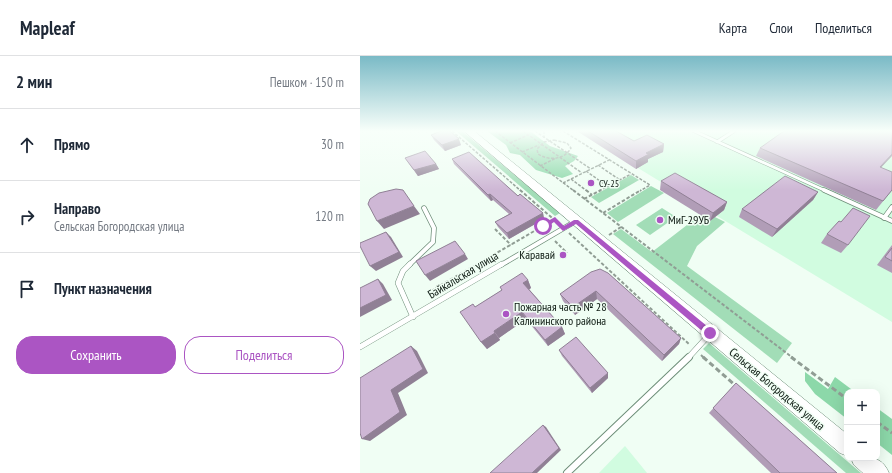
<!DOCTYPE html>
<html lang="ru">
<head>
<meta charset="utf-8">
<style>
  :root { --surface:#fff; --page:#f2f2f3; --text:#1f2937; --muted:#747a83; --line:#e0e1e3; --accent:#ab55c3 }
  body { margin:0; font-family:"PT Sans Narrow",sans-serif; background:var(--page); color:var(--text) }
  .controls { position:absolute; right:12px; bottom:12px; display:grid; overflow:hidden; border-radius:8px; box-shadow:0 4px 16px #0002 }
  .controls button { width:36px; height:36px; display:grid; place-items:center; padding:0; border:0; border-bottom:1px solid var(--line); background:var(--surface); color:var(--text); font:20px sans-serif }
  .stop { position:absolute; width:12px; height:12px; margin:-9px; border:3px solid #ab55c3; border-radius:50%; background:#fff }
  .stop.end { background:#ab55c3; border-color:#fff; box-shadow:0 1px 4px #0008 }
  .list { margin:0; padding:0; list-style:none }
  h2 { display:flex; justify-content:space-between; align-items:center; height:52px; margin:0; padding:0 16px; font-size:17px }
  h2 small { font-size:13px; font-weight:400; color:var(--muted) }
  .list li { display:grid; grid-template-columns:26px 1fr auto; gap:12px; align-items:center; box-sizing:border-box; height:72px; padding:0 16px; border-top:1px solid var(--line) }
  .list b { display:block; font-size:15px; white-space:nowrap }
  .list p { margin:0; font-size:13px; white-space:nowrap; color:var(--muted) }
  .list em { font-size:13px; font-style:normal; color:var(--muted) }
  .actions { display:flex; gap:8px; padding:12px 16px }
  .actions a { flex:1; padding:9px 0; border:1px solid var(--accent); border-radius:16px; text-align:center; font-size:14px; color:var(--accent) }
  .actions .main { background:var(--accent); color:#fff }
  .icon { flex:none; width:22px; height:22px; fill:none; stroke:currentColor; stroke-width:2; stroke-linecap:round; stroke-linejoin:round }
  .map { position:relative; flex:none; width:532px; height:417px; overflow:hidden }
  header { display:flex; align-items:center; gap:24px; box-sizing:border-box; height:56px; padding:0 20px; background:var(--surface); border-bottom:1px solid var(--line) }
  header strong { font-size:19px }
  nav { display:flex; gap:22px; margin-inline-start:auto; font-size:14px }
  main { display:flex }
  aside { flex:1; background:var(--surface) }
  .map>svg:first-child { display:block }
</style>
</head>
<body>
<header>
<strong>Mapleaf</strong>
<nav><a>Карта</a><a>Слои</a><a>Поделиться</a></nav>
</header>
<main>
<aside>
<h2>2 мин<small>Пешком · 150 m</small></h2>
<ul class="list">
<li><svg class="icon" aria-label="ahead" viewBox="0 0 24 24"><path d="M12 20V5M6 11l6-6 6 6"/></svg><div><b>Прямо</b></div><em>30 m</em></li>
<li><svg class="icon" aria-label="right" viewBox="0 0 24 24"><path d="M7 20v-9h11M14 6l5 5-5 5"/></svg><div><b>Направо</b><p>Сельская Богородская улица</p></div><em>120 m</em></li>
<li><svg class="icon" aria-label="arrive" viewBox="0 0 24 24"><path d="M6 21V4h12l-3 4 3 4H6"/></svg><div><b>Пункт назначения</b></div></li>
</ul>
<div class="actions"><a class="main">Сохранить</a><a>Поделиться</a></div>
</aside>
<div class="map">
<svg width="532" height="417" viewBox="0 0 532 417">
  <rect width="100%" height="100%" fill="#f0fef4"/>
  <g fill="#d1fce0">
    <polygon points="217,75 532,75 532,266"/>
    <polygon points="265,390 287,417 239,417"/>
  </g>
  <g fill="#a2ddb7">
    <polygon points="96,75 102,75 200,157 195,160"/>
    <polygon points="271,119 279,124 239,147 231,141"/>
    <polygon points="291,130 304,137 258,166 247,157"/>
    <polygon points="302,152 316,161 290,179 276,169"/>
    <polygon points="340,159 355,161 365,166 337,190 327,210 432,287 417,307 253,178 261,173 292,196"/>
    <polygon points="349,287 501,417 486,417 343,293"/>
  </g>
  <g fill="#8cd8a9">
    <polygon points="127,75 170,75 190,90 218,100 214,105 205,110 213,118 202,122 176,114 160,99 150,97 146,89"/>
    <polygon points="445,316 468,333 475,321 495,336 487,336 487,363 455,338 445,325"/>
    <polygon points="517,352 532,363 532,399 517,387"/>
  </g>
  <g fill="none" stroke-linecap="round" stroke-linejoin="round">
    <g stroke="#6e8e79" stroke-width="4">
      <g id="service-far3">
        <polyline points="334,75 466,135"/>
        <polyline points="357,86 374,75"/>
      </g>
    </g>
    <g stroke="#6e8e79" stroke-width="5.5">
      <g id="service-far2">
        <polyline points="464,134 532,165"/>
        <polyline points="524,162 532,151"/>
        <polyline points="49,209 73,186 74,172 64,152"/>
        <polyline points="141,209 216,165"/>
      </g>
    </g>
    <g stroke="#6e8e79" stroke-width="6">
      <g id="service-far1">
        <polyline points="50,208 43,215 38,227 53,261"/>
        <polyline points="0,291 142,208"/>
        <polyline points="328,302 349,279"/>
      </g>
    </g>
    <g stroke="#6e8e79" stroke-width="8">
      <polyline id="service" points="207,417 329,301"/>
    </g>
    <g stroke="#6e8e79" stroke-width="1">
      <g id="secondary">
        <polygon points="104,75 114,75 487,378 487,400 480,397"/>
        <path d="M491,402C508,402 521,398 529,417H503L494,409Z"/>
      </g>
    </g>
    <g stroke="#909d94" stroke-width="1.5" stroke-dasharray="3 1.5" stroke-linecap="butt">
      <polyline points="92,75 161,135"/>
      <polyline points="135,75 214,135"/>
      <polyline points="163,75 222,117"/>
      <polyline points="175,75 231,113"/>
      <polyline points="184,75 184,82"/>
      <polyline points="203,75 290,129 280,135"/>
      <path d="M194,84L207,87L211,92C204,104 189,105 178,98L177,93L184,86Z"/>
      <polyline points="150,87 168,79"/>
      <polyline points="162,96 179,89"/>
      <polyline points="238,109 260,124"/>
      <polyline points="180,110 196,102"/>
      <polyline points="226,115 247,130"/>
      <polyline points="211,123 227,135"/>
      <polyline points="203,127 249,104"/>
      <polyline points="239,135 271,118"/>
    </g>
    <g stroke="#909d94" stroke-width="2" stroke-dasharray="3.5 2" stroke-linecap="butt">
      <polyline points="160,134 199,168"/>
      <polyline points="213,134 433,302"/>
      <polyline points="226,134 232,139"/>
      <polyline points="224,143 241,134"/>
      <polyline points="243,157 281,134"/>
      <polyline points="135,173 151,189"/>
      <polyline points="209,177 330,289"/>
      <polyline points="249,179 261,171"/>
      <polyline points="195,185 207,197"/>
      <polyline points="71,235 195,163"/>
      <polyline points="341,299 344,302"/>
    </g>
    <g stroke="#909d94" stroke-width="3" stroke-dasharray="5.5 3" stroke-linecap="butt">
      <polyline points="343,301 376,330"/>
      <polyline points="431,301 487,343"/>
      <polyline points="517,366 532,377"/>
    </g>
    <use href="#service-far3" stroke="#fff" stroke-width="3"/>
    <use href="#service-far2" stroke="#fff" stroke-width="4"/>
    <use href="#service-far1" stroke="#fff" stroke-width="5"/>
    <use href="#service" stroke="#fff" stroke-width="6"/>
    <use href="#secondary" fill="#fff" fill-rule="evenodd"/>
  </g>
  <g fill="#b19db7">
    <polygon points="217,75 256,75 274,85 304,88 303,96 288,103 288,106 276,113"/>
    <polygon points="71,79 101,89 85,95 74,84"/>
    <polygon points="400,92 521,111 532,134 516,154 396,100"/>
    <polygon points="45,102 76,108 79,113 58,120"/>
    <polygon points="92,103 158,140 183,157 184,163 149,183 138,171 135,166 149,158 133,144 131,145 94,108"/>
    <polygon points="301,125 367,146 364,154 350,165 300,134"/>
    <polygon points="458,136 453,144 412,181 379,161 382,153"/>
    <polygon points="467,178 488,189 481,197 461,187"/>
    <polygon points="532,189 532,217 517,209"/>
    <polygon points="248,217 321,282 319,288 302,305 237,243 215,259 203,245 200,238"/>
    <polygon points="168,224 171,232 169,233 202,271 205,278 188,290 166,263 139,282 140,284 127,293 121,286 115,251 142,234 140,231"/>
    <polygon points="199,294 248,317 248,322 232,337 202,300"/>
    <polygon points="376,327 477,417 411,417 349,357"/>
  </g>
  <g fill="#908095">
    <polygon points="99,83 101,89 85,95 82,89"/>
    <polygon points="304,88 303,96 288,103 288,106 276,113 276,105 286,97"/>
    <polygon points="532,98 532,100 514,119 520,111"/>
    <polygon points="76,108 79,113 58,120 54,114"/>
    <polygon points="458,136 453,144 412,181 417,173"/>
    <polygon points="130,138 133,144 131,145 128,139"/>
    <polygon points="367,146 364,154 350,165 353,157"/>
    <polygon points="54,150 60,158 24,173 17,165"/>
    <polygon points="183,157 184,163 149,183 147,177"/>
    <polygon points="26,176 31,181 43,201 16,215 10,210"/>
    <polygon points="105,198 108,203 70,225 65,219"/>
    <polygon points="18,223 23,228 32,244 0,261 0,252"/>
    <polygon points="168,224 171,232 167,235 163,227"/>
    <polygon points="236,235 237,243 215,259 213,251"/>
    <polygon points="162,256 166,263 139,282 134,275"/>
    <polygon points="202,271 205,278 188,290 185,284"/>
    <polygon points="135,277 140,284 127,293 121,286"/>
    <polygon points="321,282 319,288 302,305 304,299"/>
    <polygon points="51,290 57,295 68,317 38,337 47,359 10,385 2,383 31,334"/>
    <polygon points="248,317 248,322 232,337 230,332"/>
    <polygon points="183,369 186,371 201,394 177,417 172,417"/>
  </g>
  <g fill="#ceb7d5" stroke="#908095">
    <polygon points="81,75 90,75 99,83 82,89 71,79"/>
    <polygon points="228,75 256,75 274,85 287,79 304,88 286,97 289,98 276,105"/>
    <polygon points="424,75 532,75 532,98 520,111 532,116 532,134 523,145 400,92"/>
    <polygon points="65,95 76,108 54,114 45,102"/>
    <polygon points="109,96 158,140 160,138 183,157 147,177 135,166 152,157 130,138 128,139 92,103"/>
    <polygon points="315,117 367,146 353,157 301,125"/>
    <polygon points="425,120 458,136 417,173 382,153"/>
    <polygon points="36,133 43,134 54,150 17,165 8,148 10,143 19,137"/>
    <polygon points="493,152 510,160 488,189 467,178 479,165 481,166"/>
    <polygon points="26,176 39,196 10,210 0,190 0,187"/>
    <polygon points="95,185 105,198 65,219 56,205"/>
    <polygon points="532,192 532,205 525,201"/>
    <polygon points="240,213 248,217 321,282 304,299 236,235 213,251 200,238 231,216"/>
    <polygon points="162,217 168,224 163,227 202,271 185,284 162,256 134,275 135,277 121,286 100,256 113,248 115,251 142,234 140,231"/>
    <polygon points="18,223 26,239 0,252 0,232"/>
    <polygon points="216,281 248,317 230,332 199,294"/>
    <polygon points="51,290 63,313 31,334 40,356 2,383 0,377 0,322"/>
    <polygon points="376,327 477,417 420,417 353,352"/>
    <polygon points="183,369 199,392 172,417 130,417"/>
  </g>
  <linearGradient id="sky" x2="0" y2="1"><stop stop-color="#7abac6"/><stop offset="0.56" stop-color="#f8fffa"/><stop offset="1" stop-color="#f8fffa" stop-opacity="0"/></linearGradient>
  <rect width="532" height="134" fill="url(#sky)"/>
  <polygon fill="#ab55c3" points="195,161 204,170 214,164 218,164 353,275 353,280 348,280 216,168 203,175 194,166 185,172 181,172 181,169"/>
  <g fill="#ab55c3" stroke="#f0fef4" stroke-width="1.5">
    <circle cx="231" cy="127" r="4"/>
    <circle cx="300" cy="164" r="4"/>
    <circle cx="203" cy="199" r="4"/>
    <circle cx="146" cy="258" r="4"/>
  </g>
  <g text-anchor="middle" stroke-width="3" stroke-linejoin="round" paint-order="stroke">
    <g font-size="10" fill="#0b1810" stroke="#f0fef4" text-anchor="start">
      <text x="239" y="131">СУ-25</text>
    </g>
    <g font-size="12" fill="#0b1810" stroke="#f0fef4" text-anchor="start">
      <text x="308" y="168">МиГ-29УБ</text>
      <text x="195" y="203" text-anchor="end">Каравай</text>
      <text x="154" y="255">Пожарная часть № 28<tspan x="154" dy="14">Калининского района</tspan></text>
    </g>
    <g font-size="12" fill="#0b1810" stroke="#f0fef4">
      <text transform="translate(103 219) rotate(-31)" y="4">Байкальская улица</text>
      <text transform="translate(417 333) rotate(40)" y="4">Сельская Богородская улица</text>
    </g>
  </g>
</svg>
<div class="controls">
<button>+</button>
<button>−</button>
</div>
<div class="stop" style="left:183px;top:170px"></div>
<div class="stop end" style="left:350px;top:277px"></div>
</div>
</main>
</body>
</html>
